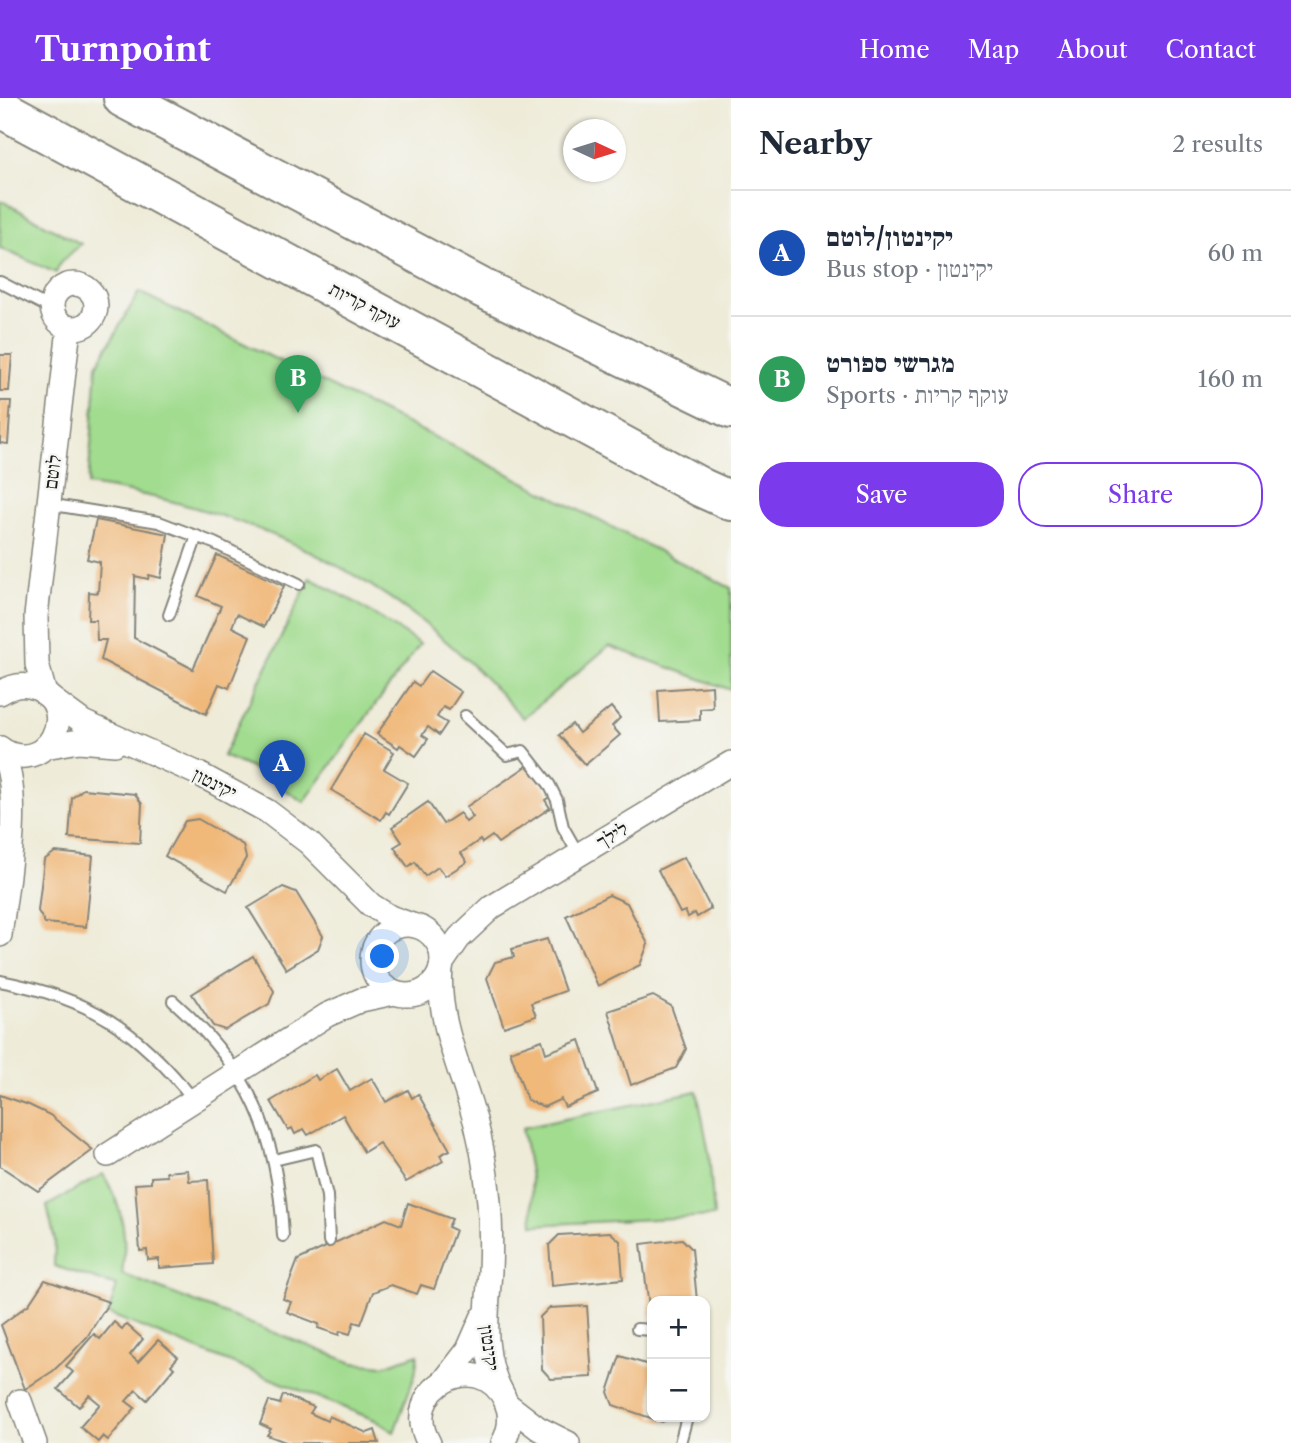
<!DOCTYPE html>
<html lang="en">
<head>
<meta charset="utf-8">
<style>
  :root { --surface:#fff; --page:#f2f2f3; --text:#1f2937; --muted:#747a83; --line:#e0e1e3; --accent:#7c3aed }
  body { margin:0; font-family:"Libre Caslon Text","Frank Ruhl Libre",serif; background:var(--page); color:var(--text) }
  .controls { position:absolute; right:21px; bottom:21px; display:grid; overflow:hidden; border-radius:14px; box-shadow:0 2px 5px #0004 }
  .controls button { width:63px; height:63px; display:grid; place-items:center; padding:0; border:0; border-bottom:2px solid var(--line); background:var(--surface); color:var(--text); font:35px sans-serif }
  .compass { position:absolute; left:563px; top:21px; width:63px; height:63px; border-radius:50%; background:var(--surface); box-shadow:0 2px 5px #0004; rotate:94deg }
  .you { position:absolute; left:383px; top:859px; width:24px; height:24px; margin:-18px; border:5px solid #fff; border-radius:50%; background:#1a73e8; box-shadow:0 0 0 10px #1a73e833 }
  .badge { display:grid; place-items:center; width:46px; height:46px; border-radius:50%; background:var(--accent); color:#fff; font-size:23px; font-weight:700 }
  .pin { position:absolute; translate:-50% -58px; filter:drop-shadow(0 2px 4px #0008) }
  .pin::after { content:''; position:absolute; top:37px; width:24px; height:21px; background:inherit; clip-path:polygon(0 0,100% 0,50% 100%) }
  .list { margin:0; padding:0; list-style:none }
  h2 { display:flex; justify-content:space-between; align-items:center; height:91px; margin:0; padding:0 28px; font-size:30px }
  h2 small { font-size:23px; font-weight:400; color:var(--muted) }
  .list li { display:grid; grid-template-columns:46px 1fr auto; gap:21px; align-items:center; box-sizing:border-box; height:126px; padding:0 28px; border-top:2px solid var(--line) }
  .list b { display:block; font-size:26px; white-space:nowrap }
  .list p { margin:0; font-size:23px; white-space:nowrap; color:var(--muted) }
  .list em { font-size:23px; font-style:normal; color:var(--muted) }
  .actions { display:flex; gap:14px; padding:21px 28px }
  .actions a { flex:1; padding:16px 0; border:2px solid var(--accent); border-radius:28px; text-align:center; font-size:24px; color:var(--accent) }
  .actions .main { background:var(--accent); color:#fff }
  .map { position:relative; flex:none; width:731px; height:1345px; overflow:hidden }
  header { display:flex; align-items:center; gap:42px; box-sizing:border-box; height:98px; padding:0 35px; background:var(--accent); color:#fff }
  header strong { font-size:33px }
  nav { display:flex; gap:38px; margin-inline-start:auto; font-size:24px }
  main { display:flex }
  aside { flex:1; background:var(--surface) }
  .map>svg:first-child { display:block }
</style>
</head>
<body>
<header>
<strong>Turnpoint</strong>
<nav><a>Home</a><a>Map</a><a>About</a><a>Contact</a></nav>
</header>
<main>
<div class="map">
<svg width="731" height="1345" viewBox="0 0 731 1345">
  <rect width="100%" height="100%" fill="#f6f6f2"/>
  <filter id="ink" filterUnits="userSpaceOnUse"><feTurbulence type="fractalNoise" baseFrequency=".0143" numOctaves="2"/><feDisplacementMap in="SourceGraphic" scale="14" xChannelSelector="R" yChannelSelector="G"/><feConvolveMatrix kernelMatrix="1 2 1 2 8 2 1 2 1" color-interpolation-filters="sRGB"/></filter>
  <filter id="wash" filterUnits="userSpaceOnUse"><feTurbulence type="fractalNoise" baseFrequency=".00686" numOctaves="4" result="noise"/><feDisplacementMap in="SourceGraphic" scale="28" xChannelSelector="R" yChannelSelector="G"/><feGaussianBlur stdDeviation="1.57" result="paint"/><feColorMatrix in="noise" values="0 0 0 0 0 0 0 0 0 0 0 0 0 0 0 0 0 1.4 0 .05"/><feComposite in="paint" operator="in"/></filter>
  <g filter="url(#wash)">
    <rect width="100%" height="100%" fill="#eeebd8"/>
    <g fill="#a1dc8f" stroke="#5e7c56" stroke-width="2">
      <polygon points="0,102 81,146 60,165 56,175 0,150"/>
      <path d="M139,194L469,356L731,490V592L609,548L523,620C499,594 475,568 448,545C347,456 220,406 88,387L97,267Z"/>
      <polygon points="310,480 355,504 420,546 304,704 249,669 223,658"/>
      <polygon points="697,993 709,1055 714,1118 533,1127 531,1080 522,1030"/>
      <path d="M103,1076C123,1108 128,1139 122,1176L353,1265L383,1268L418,1256L415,1277L394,1334L375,1322L108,1216L117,1188L54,1168L55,1143L47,1108Z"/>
    </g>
    <g id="blocks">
      <g fill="#f0b879">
        <polygon points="0,257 12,257 9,293 0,293"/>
        <polygon points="0,303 11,303 8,346 0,345"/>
        <polygon points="96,422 168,436 161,480 149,477 148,481 135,478 134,540 193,571 221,508 198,498 217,457 284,488 264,529 237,516 232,529 250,538 229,590 219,586 206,616 101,562 106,542 97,542 96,522 88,522 89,494 98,495 100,464 87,461"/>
        <polygon points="430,573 461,594 449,612 443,609 437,619 447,625 439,637 428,629 422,637 428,641 416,658 400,647 398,650 377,636 413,584 419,588"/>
        <polygon points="712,588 713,610 700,611 700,622 660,624 658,592"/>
        <polygon points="611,609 620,620 612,628 620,637 585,667 559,637 572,626 579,635"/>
        <polygon points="364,636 394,654 384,671 408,685 389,716 386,714 381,722 331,692"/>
        <polygon points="527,668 551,698 545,702 550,710 498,745 492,738 482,745 480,742 461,755 467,764 445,778 438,769 425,778 415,764 408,769 394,749 402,744 392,729 428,704 443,726 460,715 466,724 473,719 466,709"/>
        <polygon points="83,691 135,696 142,706 140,745 69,740 72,700"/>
        <polygon points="198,721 243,747 246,760 227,793 165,758 185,723"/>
        <polygon points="55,754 93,758 86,829 45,825 38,813 44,762"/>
        <polygon points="684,759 711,811 697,819 695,815 688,819 685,813 680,815 658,772"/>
        <polygon points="283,789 296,794 323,838 318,851 286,871 248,810"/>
        <polygon points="609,797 627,805 648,846 640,867 598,888 566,818"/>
        <polygon points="547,841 565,893 531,905 536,918 504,929 487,880 495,864 514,859 512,851"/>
        <polygon points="253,858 274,893 269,906 225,932 213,928 192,896"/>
        <polygon points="653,898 671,908 686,951 676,970 631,987 608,913"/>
        <polygon points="542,942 546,955 580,942 598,995 565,1009 561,1001 544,1009 527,1002 510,953"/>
        <polygon points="337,971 350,993 372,980 386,1004 408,992 412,1000 418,996 450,1052 440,1057 443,1063 406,1084 379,1045 364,1054 343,1017 308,1037 304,1031 295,1036 292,1030 288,1032 271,1003 315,977 318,982"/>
        <polygon points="0,997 29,1007 50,1017 93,1052 38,1093 0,1068"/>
        <polygon points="188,1072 189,1083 208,1082 213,1166 159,1170 159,1161 148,1162 147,1152 140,1153 135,1086 151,1085 151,1079 167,1078 166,1074"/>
        <polygon points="408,1105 452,1121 448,1129 455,1132 434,1191 421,1187 417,1196 391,1187 373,1194 361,1226 354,1224 350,1236 340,1233 339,1237 318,1230 319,1226 287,1214 291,1204 283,1201 298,1162 386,1121 401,1127"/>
        <polygon points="610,1134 620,1143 623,1181 552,1188 549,1147 559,1137"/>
        <polygon points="682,1141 692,1151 697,1203 652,1203 652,1217 650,1217 641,1146"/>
        <polygon points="45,1182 109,1204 87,1239 70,1257 53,1273 25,1291 1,1227 29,1206"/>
        <polygon points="587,1208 592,1279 551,1281 542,1271 540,1219 549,1210"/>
        <polygon points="114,1224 122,1231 126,1226 143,1241 130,1257 138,1264 158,1242 178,1259 171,1267 174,1270 147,1302 136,1292 126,1303 135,1310 108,1342 103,1338 98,1344 80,1329 100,1306 89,1297 79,1309 58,1291 73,1274 66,1268 94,1236 100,1241"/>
        <polygon points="620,1258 652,1268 652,1319 674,1319 662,1324 613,1307 608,1294"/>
        <polygon points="283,1297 314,1309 310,1315 327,1323 329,1318 367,1335 375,1332 379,1345 288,1345 267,1337 271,1331 260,1326 269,1303 280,1306"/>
      </g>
    </g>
  </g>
  <g filter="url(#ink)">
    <use href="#blocks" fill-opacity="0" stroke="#85847a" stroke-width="2"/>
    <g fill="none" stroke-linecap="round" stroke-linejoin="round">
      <g stroke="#85847a" stroke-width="14">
        <g id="service">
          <polyline points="0,184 52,211"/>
          <polyline points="48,406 159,424 214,445 299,486"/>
          <polyline points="169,517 197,438"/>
          <polyline points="465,618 507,657 523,653 549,686 557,702 563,729 579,757"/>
          <path d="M0,883C90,900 137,931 194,1002"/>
          <path d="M173,903C250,971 278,1036 283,1138"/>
          <polyline points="274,1062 316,1052 327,1098 329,1143"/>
          <polyline points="637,1231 652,1232"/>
          <polyline points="680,1345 687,1319"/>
        </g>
      </g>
      <g stroke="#85847a" stroke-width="26">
        <g id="minor">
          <circle cx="74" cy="208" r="22"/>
          <path d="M0,595C11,588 23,585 36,590C83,610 45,682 0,650"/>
          <polyline points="45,596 37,566 36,518 69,230"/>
          <polyline points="49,599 83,624 199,676 267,713 309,745 371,807 390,819 412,827"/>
          <polyline points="45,649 79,643 115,646"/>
          <path d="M0,650C25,692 6,789 0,837"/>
          <circle cx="407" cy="862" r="35"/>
          <polyline points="442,865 459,840 492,809 731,665"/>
          <path d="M441,870C437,917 456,960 470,1005C480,1036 486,1070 489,1104C491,1127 491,1150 490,1173C487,1217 480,1257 503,1297"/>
          <polyline points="108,1057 327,917 361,902 394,895"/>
          <polyline points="444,1283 468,1252 482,1220"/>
          <polyline points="20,1303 35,1345"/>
          <polyline points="507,1306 538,1330 568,1345"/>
          <path d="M429,1345C397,1290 481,1247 506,1304C512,1318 510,1332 503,1345"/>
        </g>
      </g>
      <g stroke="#85847a" stroke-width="42">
        <g id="motorway">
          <polyline points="123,0 482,190 731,311"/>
          <polyline points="0,10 702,390 731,403"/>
        </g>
      </g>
      <use href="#service" stroke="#fff" stroke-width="10"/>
      <use href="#minor" stroke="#fff" stroke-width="23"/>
      <use href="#motorway" stroke="#fff" stroke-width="38"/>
    </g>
  </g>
  <g text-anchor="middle" stroke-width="5" stroke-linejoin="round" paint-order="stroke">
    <g font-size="19" fill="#1c1c1c" stroke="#f6f6f2">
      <text transform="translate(365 207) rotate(28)" y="7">עוקף קריות</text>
      <text transform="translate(52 374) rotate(-83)" y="7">לוטם</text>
      <text transform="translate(215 685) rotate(27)" y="7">יקינטון</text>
      <text transform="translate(612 737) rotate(-31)" y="7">לילך</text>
      <text transform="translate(490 1250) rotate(82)" y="7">יקינטון</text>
    </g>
  </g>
</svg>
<div class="controls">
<button>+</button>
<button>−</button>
</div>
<svg class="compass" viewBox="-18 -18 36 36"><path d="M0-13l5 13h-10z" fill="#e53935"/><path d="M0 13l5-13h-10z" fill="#747a83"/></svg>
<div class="you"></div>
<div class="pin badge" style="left:282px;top:700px;background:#1a4fb4">A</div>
<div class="pin badge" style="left:298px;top:315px;background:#2e9e5b">B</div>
</div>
<aside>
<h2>Nearby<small>2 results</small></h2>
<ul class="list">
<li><span class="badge" style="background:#1a4fb4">A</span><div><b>יקינטון/לוטם</b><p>Bus stop · יקינטון</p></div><em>60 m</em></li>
<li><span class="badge" style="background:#2e9e5b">B</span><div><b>מגרשי ספורט</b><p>Sports · עוקף קריות</p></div><em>160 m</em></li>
</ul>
<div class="actions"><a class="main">Save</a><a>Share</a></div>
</aside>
</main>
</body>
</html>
